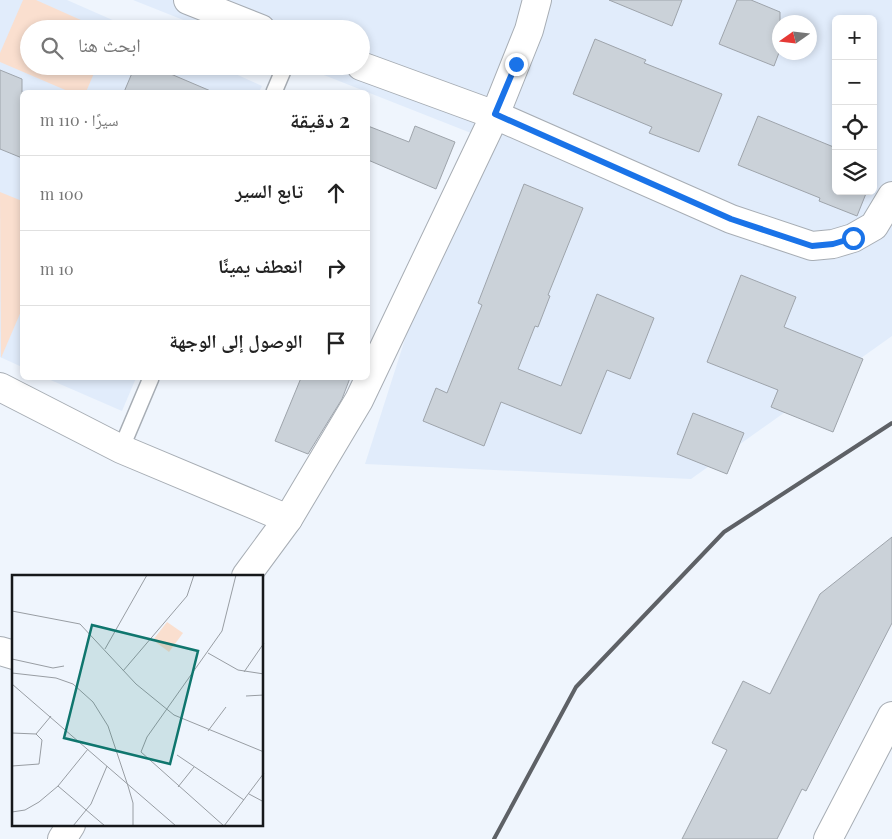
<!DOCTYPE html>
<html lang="ar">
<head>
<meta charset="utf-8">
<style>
  :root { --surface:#fff; --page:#f2f2f2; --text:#222; --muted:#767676; --line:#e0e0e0 }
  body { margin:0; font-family:"Playfair Display","Noto Naskh Arabic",serif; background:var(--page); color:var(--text); direction:rtl }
  .controls { position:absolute; right:15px; top:15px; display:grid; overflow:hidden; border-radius:8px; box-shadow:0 2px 8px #0003 }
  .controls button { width:45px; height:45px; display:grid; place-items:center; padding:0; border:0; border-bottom:1px solid var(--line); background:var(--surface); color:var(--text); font:25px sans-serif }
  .compass { position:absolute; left:772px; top:15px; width:45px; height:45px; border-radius:50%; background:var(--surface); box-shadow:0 2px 8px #0003; rotate:256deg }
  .stop { position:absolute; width:15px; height:15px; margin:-11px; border:4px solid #1a73e8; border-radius:50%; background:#fff }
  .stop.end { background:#1a73e8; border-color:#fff; box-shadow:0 1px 5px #0008 }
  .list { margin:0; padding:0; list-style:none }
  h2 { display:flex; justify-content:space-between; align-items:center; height:65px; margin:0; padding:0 20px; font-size:21px }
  h2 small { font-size:16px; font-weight:400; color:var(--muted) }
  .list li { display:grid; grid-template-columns:32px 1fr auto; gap:15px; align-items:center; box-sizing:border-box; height:75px; padding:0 20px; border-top:1px solid var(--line) }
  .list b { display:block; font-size:19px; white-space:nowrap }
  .list em { font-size:16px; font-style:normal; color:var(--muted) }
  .icon { flex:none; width:28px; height:28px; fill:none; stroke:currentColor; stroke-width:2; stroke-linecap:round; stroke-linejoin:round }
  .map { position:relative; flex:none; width:892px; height:839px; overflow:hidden; direction:ltr }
  .search { position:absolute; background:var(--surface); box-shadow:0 2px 8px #0003; left:20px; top:20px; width:350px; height:55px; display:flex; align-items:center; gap:12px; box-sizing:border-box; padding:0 18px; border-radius:28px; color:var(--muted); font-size:19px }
  .panel { position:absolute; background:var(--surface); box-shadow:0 2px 8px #0003; left:20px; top:90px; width:350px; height:290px; border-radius:8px; direction:rtl }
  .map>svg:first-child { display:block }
</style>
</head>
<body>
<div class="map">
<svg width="892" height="839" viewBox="0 0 892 839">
  <rect width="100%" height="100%" fill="#eff5fd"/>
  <g fill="#e1ecfb" fill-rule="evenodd">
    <polygon points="0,0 67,0 133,29 29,29 29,66 218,66 262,86 259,92 22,92 22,367 0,357"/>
    <path d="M133,0H892V336L691,479L365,464L471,133L301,66H361V29H206ZM836,19H873V191H836ZM780,22H810V52H780Z"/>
    <polygon points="46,378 136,378 122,411"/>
  </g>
  <g fill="#fadfcf">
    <polygon points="23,0 36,0 101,29 29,29 29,66 97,66 86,92 70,92 0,62 0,53"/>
    <polygon points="0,192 22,201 22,309 1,358"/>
  </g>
  <g fill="#cbd2d9" stroke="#9ea4ab">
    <polygon points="609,0 682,0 672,26"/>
    <polygon points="737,0 751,0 780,12 780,50 774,66 719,44"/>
    <polygon points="595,39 646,60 644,63 722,94 699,152 649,133 652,127 573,94"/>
    <polygon points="135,66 152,66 213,92 124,92"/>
    <polygon points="0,70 22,79 22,158 0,149"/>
    <polygon points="758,116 836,148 836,191 867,191 857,216 819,201 820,198 738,165"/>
    <polygon points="368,126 409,142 415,126 455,142 436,189 368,160"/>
    <polygon points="524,184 583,208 548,295 550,296 538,327 535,326 518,369 561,386 597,294 654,318 630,379 607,370 581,434 501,402 484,446 423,421 436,388 447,393 482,305 478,303"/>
    <polygon points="741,275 796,297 784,327 863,359 833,432 771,407 778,390 707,362"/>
    <polygon points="301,378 350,378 342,399 308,454 275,441"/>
    <polygon points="693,413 744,433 727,474 677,454"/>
    <polygon points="892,537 892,623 806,791 802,789 777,839 682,839 727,750 712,743 743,681 770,694 820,594"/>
  </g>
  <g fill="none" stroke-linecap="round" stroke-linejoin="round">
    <g stroke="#a7adb4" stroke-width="18">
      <g id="service">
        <polyline points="274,92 285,66"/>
        <polyline points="121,449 151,378"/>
      </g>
    </g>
    <g stroke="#a7adb4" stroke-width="30">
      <g id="minor">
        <polyline points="188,0 261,29"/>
        <polyline points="361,66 495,115 731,219 812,246 833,244 853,238 874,226 892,196"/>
        <polyline points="0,387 121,449 288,519"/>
        <polyline points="246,576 288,519 359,400 495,115 529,30 537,0"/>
        <polyline points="0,651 14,655"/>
        <polyline points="62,839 71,825"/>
      </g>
    </g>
    <g stroke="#a7adb4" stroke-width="30">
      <polyline id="tertiary" points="828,839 892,716"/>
    </g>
    <use href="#service" stroke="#fff" stroke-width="15"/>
    <use href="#minor" stroke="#fff" stroke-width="28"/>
    <use href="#tertiary" stroke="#fff" stroke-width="28"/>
    <polyline stroke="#5e6166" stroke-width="4" points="494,839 576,687 724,532 892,423"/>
  </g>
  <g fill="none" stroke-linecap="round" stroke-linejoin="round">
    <polyline stroke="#1a73e8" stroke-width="6" points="516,64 495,114 731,219 812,246 833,244 853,238"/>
  </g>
  <g transform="translate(12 575)">
    <rect width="251" height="251" fill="#eff5fd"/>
    <path d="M155,47L171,58L157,77L141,65Z" fill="#fadfcf"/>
    <path fill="none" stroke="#989da3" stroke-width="1" d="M224,0L210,56L135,162L129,177L212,251L252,198M0,36L68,49L124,109L162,140L252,177M93,74L135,0M196,78L226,95L252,99M0,84L41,93L52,91M111,96L175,21L182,0M232,97L252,68M0,98L44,103L61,109L81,127L96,151L116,211L121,228V251M0,109L164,251M234,121L252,120M196,156L214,132M0,158L24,159L30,165L27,189L0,191M24,159L39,141M165,180L232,225M46,211L93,251M166,212L182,192M237,219L252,227M0,237L13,235L27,227L46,211L76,174M61,251L79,229L95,191"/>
    <path fill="#0f766e" fill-opacity="0.15" stroke="#0f766e" stroke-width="2.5" d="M80,50L186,76L158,189L52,163Z"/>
    <rect width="251" height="251" fill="none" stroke="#16181b" stroke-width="2.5"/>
  </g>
</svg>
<div class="controls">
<button>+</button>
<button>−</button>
<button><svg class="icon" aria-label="locate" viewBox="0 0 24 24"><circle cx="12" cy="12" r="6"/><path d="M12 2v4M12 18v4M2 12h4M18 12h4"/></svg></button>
<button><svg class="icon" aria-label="layers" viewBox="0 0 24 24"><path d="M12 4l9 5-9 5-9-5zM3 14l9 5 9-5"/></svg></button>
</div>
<svg class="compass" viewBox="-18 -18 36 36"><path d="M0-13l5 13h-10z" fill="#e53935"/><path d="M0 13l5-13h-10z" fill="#767676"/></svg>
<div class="stop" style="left:853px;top:238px"></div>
<div class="stop end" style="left:516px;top:64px"></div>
<div class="search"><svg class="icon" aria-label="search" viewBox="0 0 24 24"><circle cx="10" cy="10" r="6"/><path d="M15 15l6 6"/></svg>ابحث هنا</div>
<section class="panel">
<h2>2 دقيقة<small>سيرًا · 110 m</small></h2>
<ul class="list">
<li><svg class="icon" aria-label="ahead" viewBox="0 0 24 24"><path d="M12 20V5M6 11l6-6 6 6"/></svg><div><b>تابع السير</b></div><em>100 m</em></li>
<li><svg class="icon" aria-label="right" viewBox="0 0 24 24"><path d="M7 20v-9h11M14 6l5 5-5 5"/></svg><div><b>انعطف يمينًا</b></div><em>10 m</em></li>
<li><svg class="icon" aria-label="arrive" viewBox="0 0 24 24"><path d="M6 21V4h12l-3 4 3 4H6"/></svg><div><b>الوصول إلى الوجهة</b></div></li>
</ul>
</section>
</div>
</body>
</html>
